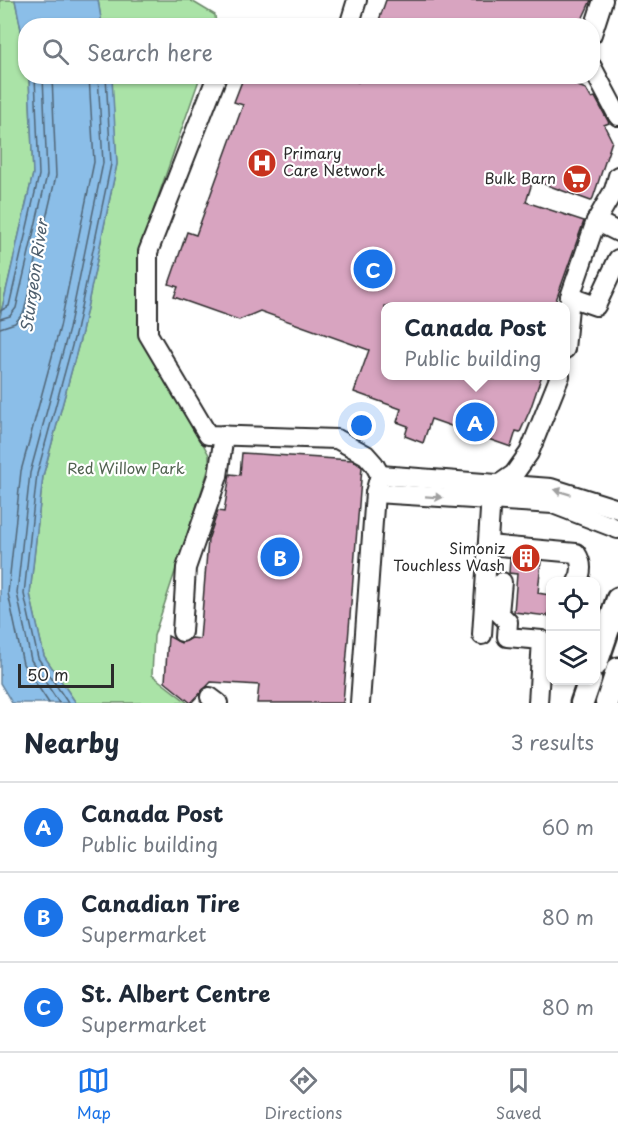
<!DOCTYPE html>
<html lang="en">
<head>
<meta charset="utf-8">
<style>
  :root { --surface:#fff; --page:#f6f6f7; --text:#1f2937; --muted:#747a83; --line:#e0e1e3; --accent:#1a73e8 }
  body { margin:0; font-family:"Playpen Sans",sans-serif; background:var(--page); color:var(--text) }
  .controls { position:absolute; right:18px; bottom:18px; display:grid; overflow:hidden; border-radius:12px; box-shadow:0 2px 4px #0004 }
  .controls button { width:54px; height:54px; display:grid; place-items:center; padding:0; border:0; border-bottom:2px solid var(--line); background:var(--surface); color:var(--text); font:30px sans-serif }
  .scale { position:absolute; left:18px; bottom:15px; width:96px; box-sizing:border-box; padding-left:6px; border:3px solid #2b2b2b; border-top:0; font-size:16px; line-height:21px; white-space:nowrap; color:#2b2b2b; -webkit-text-stroke:4px #fff; paint-order:stroke }
  .you { position:absolute; left:362px; top:426px; width:21px; height:21px; margin:-15px; border:4px solid #fff; border-radius:50%; background:#1a73e8; box-shadow:0 0 0 9px #1a73e833 }
  .badge { display:grid; place-items:center; width:39px; height:39px; border-radius:50%; background:var(--accent); color:#fff; font-size:20px; font-weight:700 }
  .pin { position:absolute; translate:-50% -50%; border:3px solid #fff; box-shadow:0 2px 6px #0006 }
  .popup { position:absolute; left:381px; top:302px; width:189px; height:78px; box-sizing:border-box; display:grid; place-content:center; border-radius:12px; background:var(--surface); filter:drop-shadow(0 2px 4px #0005); font-size:20px; white-space:nowrap; color:var(--muted) }
  .popup b { font-size:22px; color:var(--text) }
  .popup::after { content:''; position:absolute; left:50%; top:100%; margin-left:-12px; border:12px solid transparent; border-top-color:var(--surface) }
  .list { margin:0; padding:0; list-style:none }
  h2 { display:flex; justify-content:space-between; align-items:center; height:78px; margin:0; padding:0 24px; font-size:26px }
  h2 small { font-size:20px; font-weight:400; color:var(--muted) }
  .list li { display:grid; grid-template-columns:39px 1fr auto; gap:18px; align-items:center; box-sizing:border-box; height:90px; padding:0 24px; border-top:2px solid var(--line) }
  .list b { display:block; font-size:22px; white-space:nowrap }
  .list p { margin:0; font-size:20px; white-space:nowrap; color:var(--muted) }
  .list em { font-size:20px; font-style:normal; color:var(--muted) }
  .icon { flex:none; width:33px; height:33px; fill:none; stroke:currentColor; stroke-width:2; stroke-linecap:round; stroke-linejoin:round }
  .map { position:relative; flex:none; width:618px; height:703px; overflow:hidden }
  .search { position:absolute; background:var(--surface); box-shadow:0 2px 4px #0004; left:18px; right:18px; top:18px; height:66px; display:flex; align-items:center; gap:15px; box-sizing:border-box; padding:0 21px; border-radius:24px; color:var(--muted); font-size:22px }
  .sheet { height:348px; background:var(--surface) }
  nav { display:flex; justify-content:space-around; align-items:center; box-sizing:border-box; height:84px; border-top:2px solid var(--line); background:var(--surface); font-size:16px; color:var(--muted) }
  nav a { display:grid; justify-items:center; gap:3px }
  nav .on { color:var(--accent) }
  .map>svg:first-child { display:block }
</style>
</head>
<body>
<div class="map">
<svg width="618" height="703" viewBox="0 0 618 703">
  <rect width="100%" height="100%" fill="#fff"/>
  <filter id="ink" filterUnits="userSpaceOnUse"><feTurbulence type="fractalNoise" baseFrequency=".0167" numOctaves="2"/><feDisplacementMap in="SourceGraphic" scale="12" xChannelSelector="R" yChannelSelector="G"/><feConvolveMatrix kernelMatrix="1 2 1 2 8 2 1 2 1" color-interpolation-filters="sRGB"/></filter>
  <g filter="url(#ink)">
    <g fill="#aae3a7" stroke="#6a8769" stroke-width="1.5">
      <polygon points="0,0 15,0 25,49 26,76 29,77 33,174 0,317"/>
      <polygon points="98,0 190,0 215,15 216,25 102,25"/>
      <polygon points="111,77 200,77 144,237 138,325 209,455 209,468 154,636 152,675 188,703 76,703 44,656 30,594 43,476 82,332 117,164"/>
    </g>
    <g fill="#8bbee8" stroke="#65839c" stroke-width="1.5">
      <polygon points="15,0 98,0 102,25 26,26 25,49"/>
      <polygon points="29,77 112,78 117,164 82,332 43,476 30,594 44,656 76,703 12,703 0,683 0,317 33,174"/>
    </g>
    <g fill="none" stroke-linecap="round" stroke-linejoin="round">
      <g stroke="#516677" stroke-width="1.5">
        <polyline points="0,311 9,306 39,175 35,76"/>
        <polyline points="0,319 10,316 16,308 47,175 43,76"/>
        <polyline points="0,328 15,323 24,312 56,176 52,76"/>
        <polyline points="49,703 23,664 8,593 21,471 60,327 94,162 89,76"/>
        <polyline points="59,703 31,660 17,593 30,473 69,329 103,163 98,76"/>
        <polyline points="68,703 38,658 24,594 37,474 76,331 111,164 106,76"/>
      </g>
    </g>
    <g fill="#d8a4c0" stroke="#2b2b2b" stroke-width="1.5">
      <polygon points="386,0 591,0 579,26 377,26"/>
      <polygon points="244,76 342,76 358,82 360,76 561,76 560,79 586,89 591,98 595,97 609,123 604,125 612,141 593,198 591,201 533,180 526,202 584,221 554,306 385,306 385,375 542,375 530,410 520,432 516,431 511,447 431,419 423,443 405,436 408,426 397,422 401,409 354,392 369,350 260,311 239,320 174,297 178,287 169,284 187,232 196,235 243,105 234,102"/>
      <polygon points="242,453 352,460 362,467 343,703 257,703 259,685 211,682 191,703 165,682 168,636 181,643 192,638 200,639 208,540 218,511 224,512 230,474 240,475"/>
      <polygon points="510,558 541,561 538,593 550,595 548,616 514,612 517,574 509,573"/>
    </g>
    <g fill="none" stroke-linecap="round" stroke-linejoin="round">
      <g stroke="#2b2b2b" stroke-width="22">
        <g id="minor">
          <polyline points="349,26 357,0"/>
          <polyline points="592,34 603,0"/>
          <polyline points="592,67 618,116"/>
          <polyline points="217,76 148,252 148,334 208,435 337,439 366,455 374,464 380,475 375,493 360,703"/>
          <polyline points="596,221 618,232"/>
          <polyline points="570,297 596,306 618,259"/>
          <polyline points="565,349 570,297 596,221 614,190 618,176"/>
          <polyline points="380,475 551,488 618,509"/>
          <polyline points="375,493 553,504 618,529"/>
          <path d="M488,545L576,553C582,562 583,571 577,582"/>
          <polyline points="502,582 499,613 508,622 507,637 542,640 538,703"/>
          <polyline points="182,632 186,568 218,476 224,435"/>
          <polyline points="482,635 490,510 498,485 514,474 529,453 560,376"/>
          <polyline points="210,697 218,703"/>
        </g>
      </g>
      <g stroke="#2b2b2b" stroke-width="27">
        <g id="major">
          <polyline points="596,664 618,599"/>
          <polyline points="582,703 590,680"/>
          <polyline points="607,703 618,669"/>
        </g>
      </g>
      <use href="#minor" stroke="#fff" stroke-width="18"/>
      <use href="#major" stroke="#fff" stroke-width="22"/>
    </g>
    <defs><path id="oneway-solid" d="M-6-.8H1V-3.2L6.5 0L1 3.2V.8H-6Z" transform="scale(1.5)"/></defs>
    <g fill="#a0a0a0">
      <use href="#oneway-solid" transform="translate(562 492) rotate(-163)"/>
      <use href="#oneway-solid" transform="translate(434 497) rotate(4)"/>
    </g>
  </g>
  <defs>
    <g id="hospital-disc" transform="scale(1.5)"><circle r="9.5" fill="#c8321e" stroke="#fff"/><path d="M-5-5h3v3.5h4V-5h3V5h-3V1.5h-4V5h-3Z" fill="#fff"/></g>
    <g id="supermarket-disc" transform="scale(1.5)"><circle r="9.5" fill="#c8321e" stroke="#fff"/><path d="M-6-5.5h2.5l.6 2H6L4.5 2H-2.5L-4.4-4H-6ZM-1.5 3.2a1.3 1.3 0 1 0 .1 0ZM3 3.2a1.3 1.3 0 1 0 .1 0Z" fill="#fff"/></g>
    <g id="building-disc" transform="scale(1.5)"><circle r="9.5" fill="#c8321e" stroke="#fff"/><path d="M-4-6H4V6H1V3H-1V6H-4ZM-2.5-4.3h1.7v1.8h-1.7ZM.8-4.3h1.7v1.8H.8ZM-2.5-1h1.7V.8h-1.7ZM.8-1h1.7V.8H.8Z" fill="#fff"/></g>
  </defs>
  <g fill-rule="evenodd">
    <use href="#hospital-disc" x="262" y="163"/>
    <use href="#supermarket-disc" x="577" y="179"/>
    <use href="#building-disc" x="526" y="558"/>
  </g>
  <g text-anchor="middle" stroke-width="4.5" stroke-linejoin="round" paint-order="stroke">
    <g font-size="15" fill="#2b2b2b" stroke="#fff" text-anchor="end">
      <text x="283" y="159" text-anchor="start">Primary<tspan x="283" dy="17">Care Network</tspan></text>
      <text x="556" y="184">Bulk Barn</text>
      <text x="505" y="554">Simoniz<tspan x="505" dy="17">Touchless Wash</tspan></text>
    </g>
    <g font-size="15" fill="#516250" stroke="#fff">
      <text x="126" y="474">Red Willow Park</text>
    </g>
    <g font-size="16" font-style="italic" fill="#4d5e6d" stroke="#fff">
      <text transform="translate(34 276) rotate(-82)" y="6">Sturgeon River</text>
    </g>
  </g>
</svg>
<div class="controls">
<button><svg class="icon" aria-label="locate" viewBox="0 0 24 24"><circle cx="12" cy="12" r="6"/><path d="M12 2v4M12 18v4M2 12h4M18 12h4"/></svg></button>
<button><svg class="icon" aria-label="layers" viewBox="0 0 24 24"><path d="M12 4l9 5-9 5-9-5zM3 14l9 5 9-5"/></svg></button>
</div>
<div class="scale">50 m</div>
<div class="you"></div>
<div class="pin badge" style="left:475px;top:422px">A</div>
<div class="popup"><b>Canada Post</b>Public building</div>
<div class="pin badge" style="left:280px;top:557px">B</div>
<div class="pin badge" style="left:373px;top:269px">C</div>
<div class="search"><svg class="icon" aria-label="search" viewBox="0 0 24 24"><circle cx="10" cy="10" r="6"/><path d="M15 15l6 6"/></svg>Search here</div>
</div>
<section class="sheet">
<h2>Nearby<small>3 results</small></h2>
<ul class="list">
<li><span class="badge">A</span><div><b>Canada Post</b><p>Public building</p></div><em>60 m</em></li>
<li><span class="badge">B</span><div><b>Canadian Tire</b><p>Supermarket</p></div><em>80 m</em></li>
<li><span class="badge">C</span><div><b>St. Albert Centre</b><p>Supermarket</p></div><em>80 m</em></li>
</ul>
</section>
<nav>
<a class="on"><svg class="icon" aria-label="map" viewBox="0 0 24 24"><path d="M3 6l6-2 6 2 6-2v14l-6 2-6-2-6 2zM9 4v14M15 6v14"/></svg>Map</a>
<a><svg class="icon" aria-label="directions" viewBox="0 0 24 24"><path d="M12 3l9 9-9 9-9-9zM9 14v-3h6M13 9l2 2-2 2"/></svg>Directions</a>
<a><svg class="icon" aria-label="saved" viewBox="0 0 24 24"><path d="M7 4h10v16l-5-4-5 4z"/></svg>Saved</a>
</nav>
</body>
</html>
